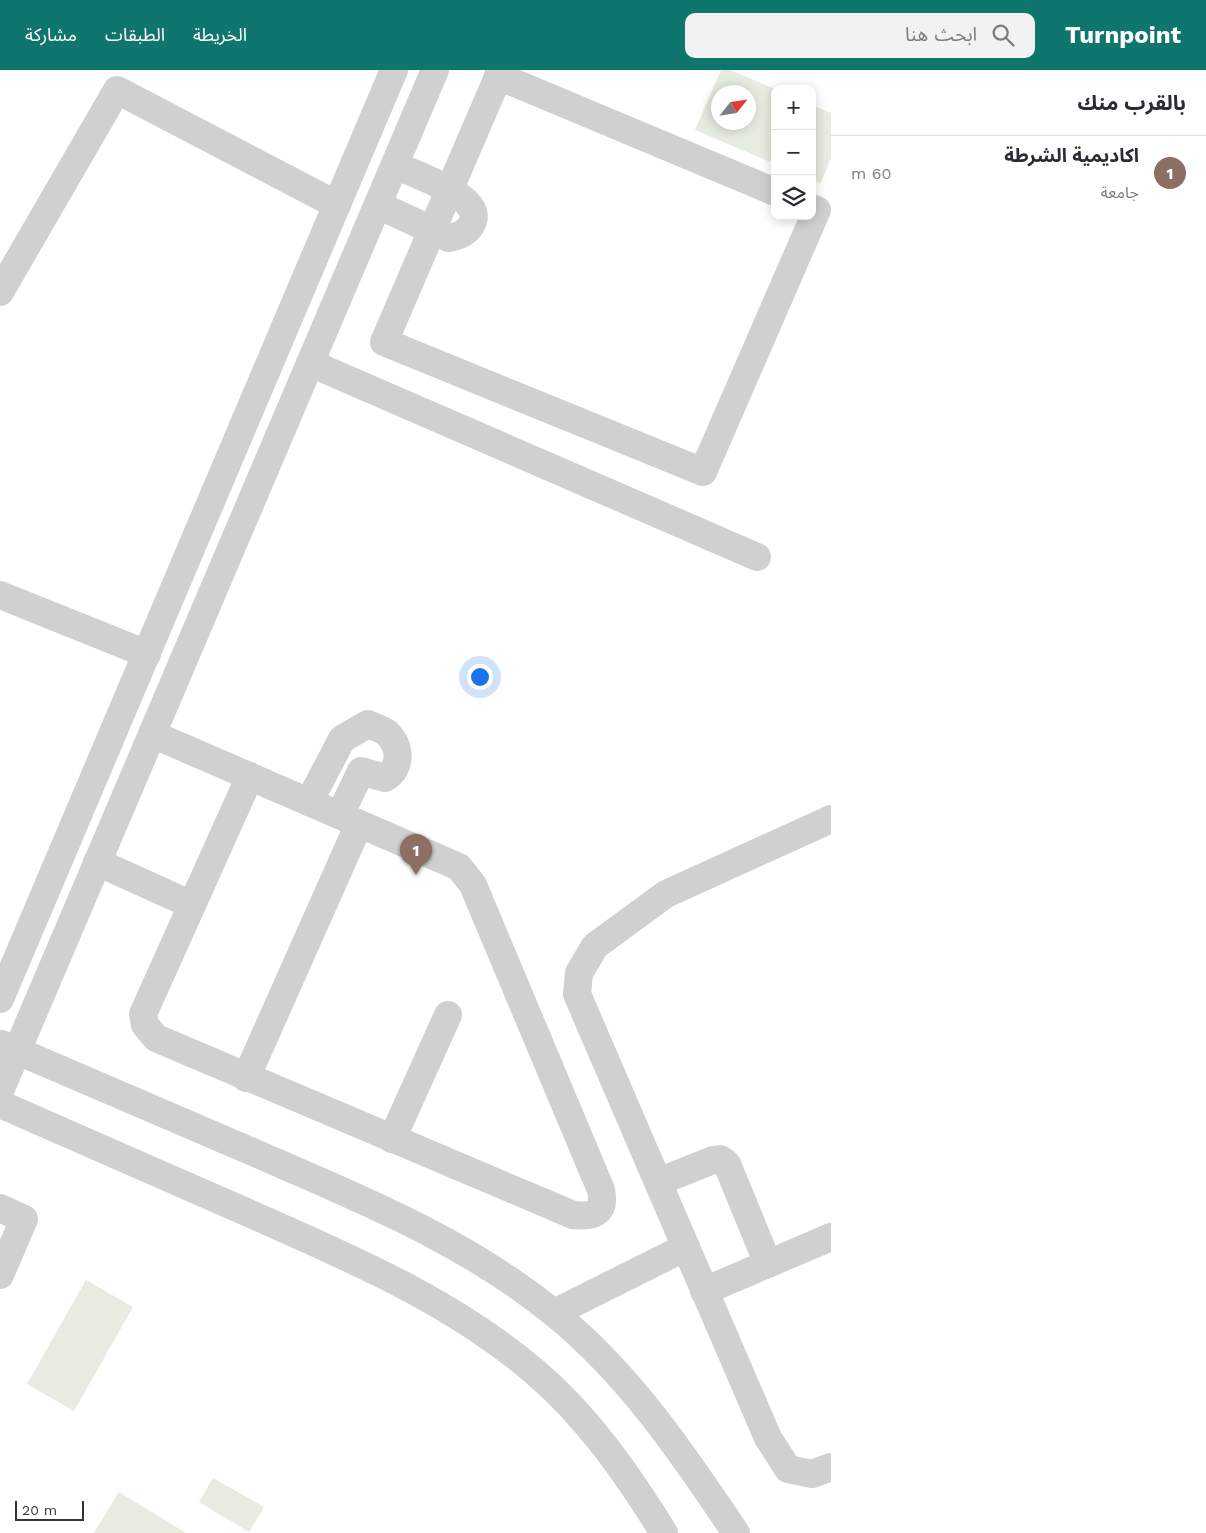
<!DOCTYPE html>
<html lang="ar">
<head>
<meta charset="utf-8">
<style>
  :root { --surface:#fff; --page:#f2f2f3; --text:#2b2b33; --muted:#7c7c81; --line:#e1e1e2; --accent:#0f766e }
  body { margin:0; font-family:"Work Sans","Noto Sans Arabic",sans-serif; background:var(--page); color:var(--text); direction:rtl }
  .controls { position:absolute; right:15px; top:15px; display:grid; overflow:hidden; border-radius:10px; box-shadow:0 2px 12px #0003 }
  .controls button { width:45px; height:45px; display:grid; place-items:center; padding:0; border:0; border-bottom:1px solid var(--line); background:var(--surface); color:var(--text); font:25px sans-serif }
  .compass { position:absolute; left:711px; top:15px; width:45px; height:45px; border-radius:50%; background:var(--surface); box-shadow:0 2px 12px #0003; rotate:60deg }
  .scale { position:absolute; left:15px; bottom:12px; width:69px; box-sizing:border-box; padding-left:5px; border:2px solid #333; border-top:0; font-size:14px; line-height:18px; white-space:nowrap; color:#333; -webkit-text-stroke:4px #fff; paint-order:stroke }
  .you { position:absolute; left:479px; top:606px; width:18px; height:18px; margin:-12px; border:4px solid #fff; border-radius:50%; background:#1a73e8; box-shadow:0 0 0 8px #1a73e833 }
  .badge { display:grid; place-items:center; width:32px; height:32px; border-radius:50%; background:var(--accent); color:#fff; font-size:16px; font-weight:700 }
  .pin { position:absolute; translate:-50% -41px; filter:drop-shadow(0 1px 2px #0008) }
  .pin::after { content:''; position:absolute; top:26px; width:18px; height:15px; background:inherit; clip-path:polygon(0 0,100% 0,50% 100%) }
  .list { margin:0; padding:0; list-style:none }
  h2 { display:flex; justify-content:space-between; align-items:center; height:65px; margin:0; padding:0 20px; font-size:21px }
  h2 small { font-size:16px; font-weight:400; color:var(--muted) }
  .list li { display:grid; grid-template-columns:32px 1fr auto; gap:15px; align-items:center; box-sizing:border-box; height:70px; padding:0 20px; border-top:1px solid var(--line) }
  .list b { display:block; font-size:19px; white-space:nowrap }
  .list p { margin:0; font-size:16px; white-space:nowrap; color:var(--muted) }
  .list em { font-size:16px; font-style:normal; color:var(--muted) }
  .icon { flex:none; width:28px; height:28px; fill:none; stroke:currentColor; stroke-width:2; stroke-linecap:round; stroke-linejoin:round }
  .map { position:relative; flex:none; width:831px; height:1463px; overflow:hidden; direction:ltr }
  header { display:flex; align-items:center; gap:30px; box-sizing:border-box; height:70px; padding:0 25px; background:var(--accent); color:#fff }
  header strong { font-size:24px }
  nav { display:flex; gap:28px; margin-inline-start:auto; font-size:18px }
  .search { width:350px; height:45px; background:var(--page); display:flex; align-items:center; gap:12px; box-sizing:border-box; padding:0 18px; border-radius:10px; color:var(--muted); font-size:19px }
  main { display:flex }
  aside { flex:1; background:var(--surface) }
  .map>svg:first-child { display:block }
</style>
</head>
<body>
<header>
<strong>Turnpoint</strong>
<div class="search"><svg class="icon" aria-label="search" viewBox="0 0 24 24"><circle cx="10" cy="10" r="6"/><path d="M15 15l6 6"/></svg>ابحث هنا</div>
<nav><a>الخريطة</a><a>الطبقات</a><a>مشاركة</a></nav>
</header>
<main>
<aside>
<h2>بالقرب منك<small></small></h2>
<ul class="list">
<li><span class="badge" style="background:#8d6e63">1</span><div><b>اكاديمية الشرطة</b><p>جامعة</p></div><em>60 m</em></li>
</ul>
</aside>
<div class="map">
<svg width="831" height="1463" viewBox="0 0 831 1463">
  <rect width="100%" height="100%" fill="#fff"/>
  <g fill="#e6ecdf" fill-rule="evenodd">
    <path d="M721,0H730L775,19V94L695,60ZM748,22V52H718V22Z"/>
    <polygon points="812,35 831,43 831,88 821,113 812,110"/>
    <polygon points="86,1210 133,1237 74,1341 27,1314"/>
    <polygon points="213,1408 264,1437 249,1462 199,1432"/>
    <polygon points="119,1422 186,1463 94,1463"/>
  </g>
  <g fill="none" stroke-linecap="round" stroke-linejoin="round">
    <g stroke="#d0d0d0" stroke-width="28">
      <polyline points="501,0 384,272 703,402 817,140 812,138"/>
      <polyline points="498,6 775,122"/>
      <path d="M378,135L449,168C460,166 469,162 473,151C482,126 413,104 395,95"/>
      <polyline points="0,222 117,20 337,135"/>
      <polyline points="310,293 757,487"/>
      <polyline points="0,525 147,584"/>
      <path d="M152,664L459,797L473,815L601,1120C606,1143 594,1147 573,1145L156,968L145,955L143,944L250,706"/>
      <path d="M309,732L342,669L368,654C374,657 382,659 387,663C401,677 402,698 385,708L361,701L340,745"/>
      <polyline points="831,749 666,824 595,876 579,903 577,924 768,1368 788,1399 812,1404 831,1397"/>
      <polyline points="97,792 192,835"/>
      <polyline points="0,929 394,0"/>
      <path d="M1,974C86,1010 171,1047 255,1083C359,1128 466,1171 555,1244C629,1304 683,1384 736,1463"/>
      <polyline points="246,1008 359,754"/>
      <polyline points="0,1021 435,0"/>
      <path d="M0,1034C84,1071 169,1108 253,1145C352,1189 452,1231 535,1302C588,1347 628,1405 664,1463"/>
      <polyline points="392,1069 448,945"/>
      <polyline points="658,1112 713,1090 720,1089 727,1094 768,1194"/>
      <polyline points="0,1138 24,1149 0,1205"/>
      <polyline points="704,1221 831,1167"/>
      <polyline points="554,1243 686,1177"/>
    </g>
  </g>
</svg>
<div class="controls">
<button>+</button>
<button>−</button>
<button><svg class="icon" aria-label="layers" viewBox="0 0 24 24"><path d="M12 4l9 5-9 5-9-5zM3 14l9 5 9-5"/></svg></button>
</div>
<svg class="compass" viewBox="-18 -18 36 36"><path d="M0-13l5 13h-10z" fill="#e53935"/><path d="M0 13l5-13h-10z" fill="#7c7c81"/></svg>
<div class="scale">20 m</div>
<div class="you"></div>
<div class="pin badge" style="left:416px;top:805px;background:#8d6e63">1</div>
</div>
</main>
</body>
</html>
